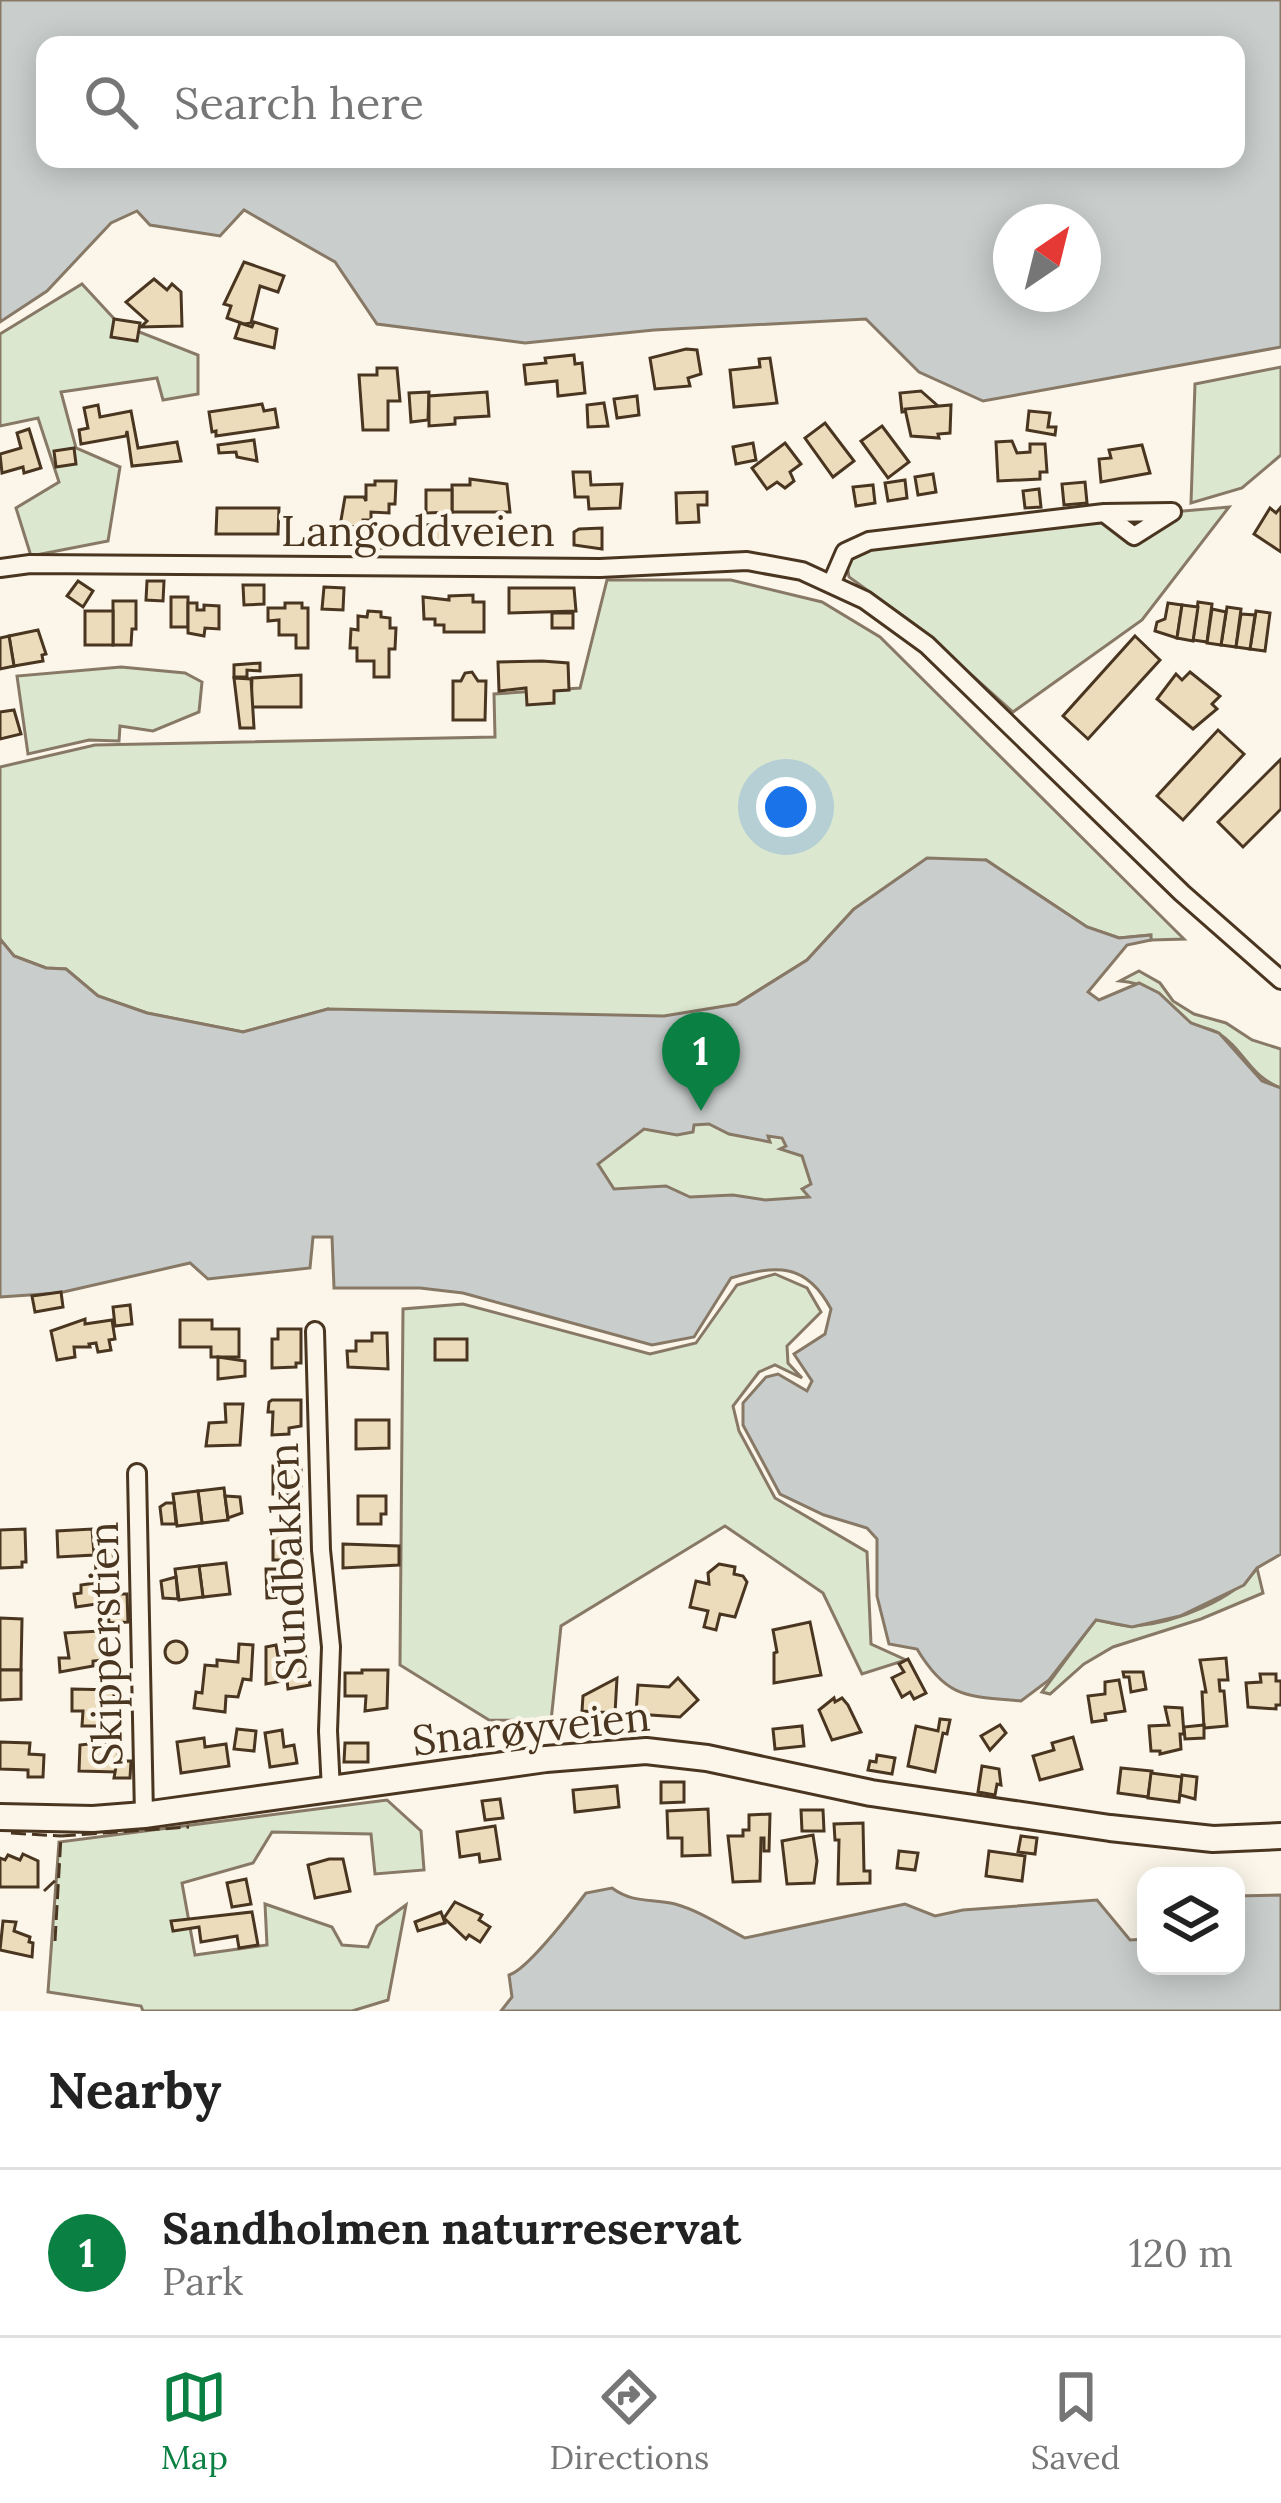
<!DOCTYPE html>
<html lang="en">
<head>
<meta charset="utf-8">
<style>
  :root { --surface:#fff; --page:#f2f2f2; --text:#222; --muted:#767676; --line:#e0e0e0; --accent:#0b8043 }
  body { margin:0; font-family:Lora,serif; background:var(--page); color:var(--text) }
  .controls { position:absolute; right:36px; bottom:36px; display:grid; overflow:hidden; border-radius:24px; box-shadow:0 6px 30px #0003 }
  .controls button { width:108px; height:108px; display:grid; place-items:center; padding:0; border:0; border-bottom:3px solid var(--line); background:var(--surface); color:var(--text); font:60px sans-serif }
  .compass { position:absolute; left:993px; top:204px; width:108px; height:108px; border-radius:50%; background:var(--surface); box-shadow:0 6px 30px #0003; rotate:35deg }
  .you { position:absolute; left:786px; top:807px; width:42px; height:42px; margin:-30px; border:9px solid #fff; border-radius:50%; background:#1a73e8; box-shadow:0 0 0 18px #1a73e833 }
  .badge { display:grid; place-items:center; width:78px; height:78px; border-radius:50%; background:var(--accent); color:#fff; font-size:39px; font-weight:700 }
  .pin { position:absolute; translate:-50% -99px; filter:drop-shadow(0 3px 6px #0008) }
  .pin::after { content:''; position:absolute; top:63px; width:42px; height:36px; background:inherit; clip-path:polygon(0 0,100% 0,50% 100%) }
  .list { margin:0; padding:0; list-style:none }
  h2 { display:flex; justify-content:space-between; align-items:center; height:156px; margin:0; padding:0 48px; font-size:51px }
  h2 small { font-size:39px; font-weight:400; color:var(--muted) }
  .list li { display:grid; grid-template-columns:78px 1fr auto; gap:36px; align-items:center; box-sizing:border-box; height:168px; padding:0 48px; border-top:3px solid var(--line) }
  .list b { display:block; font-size:45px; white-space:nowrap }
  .list p { margin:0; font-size:39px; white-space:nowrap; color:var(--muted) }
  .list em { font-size:39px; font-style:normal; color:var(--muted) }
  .icon { flex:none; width:66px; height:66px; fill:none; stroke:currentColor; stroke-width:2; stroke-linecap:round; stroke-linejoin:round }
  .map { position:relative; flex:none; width:1281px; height:2011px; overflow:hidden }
  .search { position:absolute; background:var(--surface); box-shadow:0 6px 30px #0003; left:36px; right:36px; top:36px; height:132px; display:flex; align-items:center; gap:30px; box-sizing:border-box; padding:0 42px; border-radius:24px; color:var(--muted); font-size:45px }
  .sheet { height:324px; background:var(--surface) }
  nav { display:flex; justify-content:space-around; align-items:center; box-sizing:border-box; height:168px; border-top:3px solid var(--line); background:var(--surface); font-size:33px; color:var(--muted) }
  nav a { display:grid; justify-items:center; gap:6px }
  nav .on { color:var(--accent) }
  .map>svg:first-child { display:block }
</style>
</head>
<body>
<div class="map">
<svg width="1281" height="2011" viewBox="0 0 1281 2011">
  <rect width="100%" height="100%" fill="#fbf6e9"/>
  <g fill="#dce7d0" stroke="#887966" stroke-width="3">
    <polygon points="82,284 119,324 198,355 198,394 163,400 157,378 61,392 76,448 120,467 108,541 31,556 16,508 59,482 38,418 0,426 0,334"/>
    <polygon points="1281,367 1281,455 1242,488 1191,503 1195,384"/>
    <polygon points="1229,507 1142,620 1013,712 918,627 849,577 846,560 869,541 1104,513 1134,536 1172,512"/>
    <polygon points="607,580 731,580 822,602 880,637 1184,939 1151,940 1150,935 1119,938 1087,927 986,860 854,909 807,960 738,1003 936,1214 475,1200 328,1009 243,1032 147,1013 98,996 66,969 46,968 14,956 0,939 0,767 95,745 495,737 494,694 580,688"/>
    <polygon points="121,667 185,673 202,682 199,712 153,731 120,726 119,741 89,740 28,754 17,676"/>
    <path d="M1139,971L1160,983L1173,1001L1194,1014L1226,1023L1252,1040L1281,1049V1088C1249,1076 1244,1049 1218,1033C1210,1028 1199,1028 1191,1023C1161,1006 1160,984 1120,981Z"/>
    <polygon points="775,1274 807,1288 821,1312 787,1346 788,1363 802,1378 775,1365 759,1372 733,1406 739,1431 775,1498 867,1552 871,1644 906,1660 862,1674 823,1593 725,1526 561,1626 551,1721 489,1720 400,1665 403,1309 463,1304 650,1354 696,1343 737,1285"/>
    <path d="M1257,1568L1263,1593L1201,1619L1113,1647L1084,1664L1050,1694L1042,1692L1096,1619C1108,1622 1122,1627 1135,1626C1175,1623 1233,1600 1257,1568Z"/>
    <polygon points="387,1800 421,1831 424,1870 375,1874 371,1834 272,1832 253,1863 182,1883 195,1955 267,1945 265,1904 332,1927 342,1945 368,1947 377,1926 406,1905 388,2000 352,2011 143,2011 141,2006 48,1992 59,1842"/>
  </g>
  <g fill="#c9cecd" stroke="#887966" stroke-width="3" fill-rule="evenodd">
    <path d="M0,0H1281V347L983,401L919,372L866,319L654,330L525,343L377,324L335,262L244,210L220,236L150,225L137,211L111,223L47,291L0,322ZM45,45H1236V159H45ZM1011,222H1083V294H1011Z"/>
    <path d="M927,858L986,860L1087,927L1119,938L1151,935V940L1127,945L1088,992L1099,1000L1139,983L1159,993L1191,1023L1219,1033L1262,1081L1281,1088V1554L1257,1568L1244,1585L1180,1616L1132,1627L1096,1620L1049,1680L1021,1701C967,1696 947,1699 917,1649L889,1644L877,1596V1539L867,1528L824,1515L780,1494L743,1425V1403L766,1377L778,1374L807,1391L812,1381L794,1354L825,1334L831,1309C806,1262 776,1265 731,1278L694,1337L652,1345L463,1293L420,1288H334L332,1237H313L310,1268L208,1279L190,1263L59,1293L0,1297V939L14,956L46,968L66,969L98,996L147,1013L243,1032L328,1009L664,1016L737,1004L807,960L854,909ZM709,1124L729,1134L770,1142L768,1136L782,1138L786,1146L780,1149L802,1156L811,1184L802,1189L809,1197L765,1200L733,1195L690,1197L666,1186L614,1189L598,1164L644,1129L677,1135L693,1132L694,1125Z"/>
    <path d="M612,1888C634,1904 651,1898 675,1904C700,1911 722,1926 745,1938L905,1904L935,1916L963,1910L1097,1900L1130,1940L1146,1939V1966H1236V1896L1281,1895V2011H501L512,1997L509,1975C527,1970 573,1910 586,1893Z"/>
  </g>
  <g fill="#ecdcbc" stroke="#4a3520" stroke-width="3">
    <polygon points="244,262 284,276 278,292 260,286 251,323 244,324 227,318 231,306 224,304"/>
    <polygon points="154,279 167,290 172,284 181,292 182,326 141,327 147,321 126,302"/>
    <polygon points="114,319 140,323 137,341 111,337"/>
    <polygon points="254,322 277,329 274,348 235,338 240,323 252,327"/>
    <polygon points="686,349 697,350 701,374 688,378 690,386 655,389 650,358"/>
    <polygon points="574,355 575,364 582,363 585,393 558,396 557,381 526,384 524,365 546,363 545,358"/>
    <polygon points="770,358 777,403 734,407 730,370 760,367 759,359"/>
    <polygon points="377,368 397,368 400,401 388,401 388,430 363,430 359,375 377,375"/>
    <polygon points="921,391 938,406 902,412 900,393"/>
    <polygon points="429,392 428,420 411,422 409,393"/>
    <polygon points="487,392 489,416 455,418 455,424 429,426 429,396"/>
    <polygon points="637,396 639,415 617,418 614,399"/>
    <polygon points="604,403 608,426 588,427 587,405"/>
    <polygon points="262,404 264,411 275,409 278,427 216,436 216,431 212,432 209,412"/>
    <polygon points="98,405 100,417 131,411 138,448 177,442 181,461 132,466 127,431 126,436 81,444 79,430 88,428 84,408"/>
    <polygon points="951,405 950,433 938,434 939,438 911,436 905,409"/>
    <polygon points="1029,411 1050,413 1048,427 1056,427 1055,435 1027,430"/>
    <polygon points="825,423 854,461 833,477 805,438"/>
    <polygon points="882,426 909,462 888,478 861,441"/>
    <polygon points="29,429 41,468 24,473 23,467 2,473 0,454 21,448 17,433"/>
    <polygon points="254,440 257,461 237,457 236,452 219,453 218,445"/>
    <polygon points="1012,441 1017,453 1030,452 1030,444 1045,444 1047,472 1040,472 1040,479 998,481 996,442"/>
    <polygon points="753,443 756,460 736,464 733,447"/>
    <polygon points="785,443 801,464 790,472 794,481 785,488 777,482 767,489 752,468"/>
    <polygon points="1142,445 1150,473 1101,482 1099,459 1111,458 1109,450"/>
    <polygon points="74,448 76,464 56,467 54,451"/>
    <polygon points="573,472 590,472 591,485 622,484 620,508 589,509 588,497 575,497"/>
    <polygon points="933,474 936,492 918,495 915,477"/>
    <polygon points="470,479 507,484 510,512 452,512 452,485 470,485"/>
    <polygon points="905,480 907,498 888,501 885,483"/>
    <polygon points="375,481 396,481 395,504 389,504 389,513 371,512 371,520 363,520 363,527 340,526 345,497 364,497 366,501 366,485 375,485"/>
    <polygon points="1085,482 1087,503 1064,505 1062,484"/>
    <polygon points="873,485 875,503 856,506 853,487"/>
    <polygon points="1039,489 1041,507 1025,508 1023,491"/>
    <polygon points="426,490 452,490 452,512 426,513"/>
    <polygon points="707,492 707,505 698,505 699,522 677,523 676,493"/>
    <polygon points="1281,507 1281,552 1254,534 1270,508 1276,513"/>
    <polygon points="217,508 279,508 278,534 216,534"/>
    <polygon points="453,524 453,533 439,545 424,546 423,525"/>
    <polygon points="602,528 602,549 574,545 574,532 579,529"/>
    <rect x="361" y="529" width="21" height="19"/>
    <polygon points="78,581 93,591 83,607 67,596"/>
    <polygon points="147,581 164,581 163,601 146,600"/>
    <polygon points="243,585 264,585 264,604 244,605"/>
    <polygon points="324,587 344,588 343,610 322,609"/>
    <polygon points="509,588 574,588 576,611 509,613"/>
    <polygon points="473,595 473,602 484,602 484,632 444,632 444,625 435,625 435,619 424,619 423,597 449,600 449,596"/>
    <rect x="171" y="597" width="17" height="30"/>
    <polygon points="113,601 136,601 136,629 132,629 131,645 113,645"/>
    <polygon points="1198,602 1212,604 1207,642 1193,640"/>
    <polygon points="188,603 197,603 197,610 204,610 204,605 219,606 219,629 205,628 204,636 188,633"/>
    <polygon points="285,603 302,603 302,608 308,608 308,648 296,648 296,635 279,635 279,620 268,621 268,608 285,608"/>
    <polygon points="1168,603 1182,605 1177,638 1155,631 1157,622 1165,619"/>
    <polygon points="1182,605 1198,607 1193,641 1177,638"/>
    <polygon points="1227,607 1241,609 1236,647 1221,645"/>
    <polygon points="1212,609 1226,612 1221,645 1207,643"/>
    <rect x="85" y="611" width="28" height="34"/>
    <polygon points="368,611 381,612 381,617 390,618 390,628 396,628 395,649 389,649 389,677 374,677 374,661 357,661 357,648 350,648 351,629 358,630 358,616 367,617"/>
    <polygon points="1256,611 1270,613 1265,651 1250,649"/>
    <rect x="552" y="613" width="21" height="15"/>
    <polygon points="1241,614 1255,615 1250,649 1236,647"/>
    <polygon points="38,630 46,654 42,655 43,661 14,666 9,636"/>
    <polygon points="9,636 14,666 0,669 0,638"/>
    <polygon points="1135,636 1160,660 1088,739 1063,716"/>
    <polygon points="542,661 568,663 569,690 554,691 554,703 527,705 526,688 499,691 498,662"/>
    <polygon points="260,663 260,671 247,670 247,677 234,677 234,665"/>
    <polygon points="472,672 478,681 486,681 485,720 453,720 453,681 461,681 465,673"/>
    <polygon points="1190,672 1220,696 1212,704 1217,709 1193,729 1157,699 1176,674 1182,680"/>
    <polygon points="301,675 301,707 251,707 252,678"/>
    <polygon points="234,678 251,679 254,728 240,728"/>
    <polygon points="14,710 21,734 0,739 0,712"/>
    <polygon points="1218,730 1244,754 1183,820 1157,796"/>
    <polygon points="1281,759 1281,809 1243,847 1218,822"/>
    <polygon points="61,1292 63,1307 35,1312 32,1296"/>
    <polygon points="130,1305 132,1324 115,1326 113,1307"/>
    <polygon points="85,1319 85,1324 112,1320 115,1339 109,1340 111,1350 98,1352 96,1343 89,1344 90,1347 74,1347 75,1357 57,1360 51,1331"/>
    <polygon points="180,1320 212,1320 212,1329 239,1329 239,1357 211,1357 211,1347 180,1347"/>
    <polygon points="278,1329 301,1329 301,1363 296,1363 296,1367 272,1368 272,1339 278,1339"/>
    <polygon points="372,1333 387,1333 388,1369 348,1367 347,1351 356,1351 356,1341 372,1341"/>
    <rect x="435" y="1339" width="32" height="21"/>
    <polygon points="218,1357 245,1361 245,1376 218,1379"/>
    <polygon points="272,1400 301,1400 301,1426 289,1428 289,1434 272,1435 273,1412 268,1412 269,1402"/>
    <polygon points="225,1404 243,1404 240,1445 206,1446 209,1423 226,1422"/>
    <polygon points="356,1420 389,1420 389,1448 356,1449"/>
    <polygon points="273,1466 301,1466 301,1489 297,1489 297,1494 273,1494"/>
    <polygon points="224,1488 228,1520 202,1523 198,1491"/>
    <polygon points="198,1491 202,1523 177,1526 173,1494"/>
    <polygon points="225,1496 240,1497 242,1513 228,1518"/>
    <polygon points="358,1496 386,1496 386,1514 381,1514 381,1524 358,1524"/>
    <polygon points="166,1503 174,1503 176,1524 162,1524 160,1507"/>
    <polygon points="25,1529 26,1562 22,1562 22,1567 0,1568 0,1530"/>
    <polygon points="92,1529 94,1555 58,1557 57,1531"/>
    <polygon points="302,1531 302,1560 273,1560 273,1532"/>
    <polygon points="343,1544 399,1546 399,1565 343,1568"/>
    <polygon points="113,1551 115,1572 96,1573 95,1552"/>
    <polygon points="226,1563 230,1594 203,1597 199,1566"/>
    <polygon points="719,1564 735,1567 734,1574 743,1576 747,1582 735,1617 720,1614 716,1630 704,1627 708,1611 690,1607 696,1581 709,1584 708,1573"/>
    <polygon points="199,1566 203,1597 179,1600 175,1569"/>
    <polygon points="266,1569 283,1569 284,1597 267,1598"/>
    <polygon points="176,1577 178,1599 163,1598 161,1581"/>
    <polygon points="95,1583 96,1591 101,1590 103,1603 76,1607 74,1594 81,1593 81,1585"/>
    <polygon points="116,1594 127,1594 128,1622 109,1623 108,1604 116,1604"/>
    <polygon points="0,1618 22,1619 21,1670 0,1670"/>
    <polygon points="810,1622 821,1675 774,1683 774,1653 777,1652 773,1630"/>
    <polygon points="100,1631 103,1660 93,1661 93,1666 60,1672 59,1658 69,1658 65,1633"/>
    <circle cx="176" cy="1652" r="11"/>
    <polygon points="239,1644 253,1645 251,1680 243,1679 238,1697 226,1696 225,1712 194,1708 196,1692 202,1693 205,1665 217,1666 217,1660 238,1662"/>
    <polygon points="276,1645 278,1657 305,1653 310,1685 288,1689 287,1680 266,1684 266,1647"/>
    <polygon points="1226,1658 1228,1680 1219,1680 1220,1691 1224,1691 1227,1726 1204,1728 1202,1692 1206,1692 1200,1660"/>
    <polygon points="908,1659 926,1693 914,1699 910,1692 902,1697 892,1678 904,1672 899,1664"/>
    <polygon points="0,1670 21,1670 21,1699 0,1700"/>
    <polygon points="362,1670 388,1670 387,1708 365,1711 366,1696 345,1696 345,1673 362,1673"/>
    <polygon points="1123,1672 1143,1672 1146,1689 1131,1692 1129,1677 1124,1677"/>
    <polygon points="1260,1674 1276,1674 1276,1681 1281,1681 1281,1705 1276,1705 1276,1709 1248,1707 1246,1683 1261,1682"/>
    <polygon points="617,1678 615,1713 582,1711 583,1696"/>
    <polygon points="678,1678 698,1700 680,1717 636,1714 638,1685 669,1687"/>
    <polygon points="1119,1680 1125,1711 1105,1714 1106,1720 1092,1722 1088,1696 1105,1694 1105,1682"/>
    <polygon points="72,1689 114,1690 114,1712 104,1712 104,1726 82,1726 83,1711 72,1711"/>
    <polygon points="834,1698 835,1702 842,1698 848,1705 861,1732 832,1740 819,1710"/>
    <polygon points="1165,1707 1182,1708 1184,1734 1180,1734 1181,1749 1160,1754 1160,1751 1151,1751 1149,1726 1169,1725"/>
    <polygon points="940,1719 950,1720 947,1734 943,1733 935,1772 908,1766 916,1726 938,1731"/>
    <polygon points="1000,1725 1006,1733 990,1750 981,1736"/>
    <polygon points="1204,1725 1204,1738 1185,1739 1184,1727"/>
    <polygon points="802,1726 804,1746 775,1749 773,1729"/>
    <polygon points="237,1729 256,1731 254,1751 234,1749"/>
    <polygon points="282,1730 284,1747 294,1745 297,1763 270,1767 265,1733"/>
    <polygon points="1073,1737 1082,1769 1040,1780 1033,1756 1054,1750 1052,1743"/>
    <polygon points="204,1738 205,1747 226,1744 229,1766 181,1773 177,1742"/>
    <polygon points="0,1742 30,1743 29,1754 44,1755 43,1777 28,1777 28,1770 0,1769"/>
    <polygon points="97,1743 118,1746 117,1772 79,1771 80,1745"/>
    <polygon points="345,1743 368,1743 368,1762 344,1762"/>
    <polygon points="877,1755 895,1758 892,1774 868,1770 870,1761 876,1762"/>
    <polygon points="117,1761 131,1761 130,1778 114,1778"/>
    <polygon points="982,1766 999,1769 1001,1785 997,1784 995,1795 978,1792"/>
    <polygon points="1121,1768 1152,1771 1148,1797 1118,1793"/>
    <polygon points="1151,1773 1182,1777 1179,1802 1148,1798"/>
    <polygon points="1182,1775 1197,1777 1195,1799 1180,1795"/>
    <polygon points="661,1782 684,1782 684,1802 661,1803"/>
    <polygon points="617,1786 619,1807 575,1812 573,1790"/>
    <polygon points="500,1799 503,1818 485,1820 482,1801"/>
    <polygon points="708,1809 710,1855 682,1856 682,1838 668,1838 667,1811"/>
    <polygon points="801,1810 823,1810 824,1831 802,1831"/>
    <polygon points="770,1814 769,1851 764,1851 764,1838 761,1838 760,1881 733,1882 728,1836 743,1836 743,1830 749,1830 749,1815"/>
    <polygon points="863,1823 864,1871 870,1871 870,1883 838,1884 839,1840 835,1840 834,1824"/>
    <polygon points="495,1826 500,1859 480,1862 479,1854 460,1857 457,1832"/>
    <polygon points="813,1835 817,1861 814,1883 787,1884 782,1841"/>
    <polygon points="1021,1836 1037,1838 1035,1854 1018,1852"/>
    <polygon points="899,1851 918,1853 915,1870 897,1868"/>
    <polygon points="989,1851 1025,1856 1022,1881 986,1876"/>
    <polygon points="23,1854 38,1861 38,1887 0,1887 0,1858 5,1860 8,1855 20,1860"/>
    <polygon points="329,1859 343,1859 350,1891 315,1898 308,1865"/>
    <polygon points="246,1879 251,1904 232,1907 227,1883"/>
    <polygon points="455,1902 482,1915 479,1920 490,1927 480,1942 469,1935 466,1939 444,1918"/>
    <polygon points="252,1912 258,1945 239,1948 237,1936 201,1942 199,1927 173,1931 171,1921"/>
    <polygon points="441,1912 445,1923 418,1931 415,1922"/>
    <polygon points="3,1921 16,1922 14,1931 30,1937 29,1942 33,1943 32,1957 0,1950"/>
  </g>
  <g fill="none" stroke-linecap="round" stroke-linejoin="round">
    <g stroke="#4a3520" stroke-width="22">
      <g id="street">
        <polyline points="0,568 30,564 600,568 747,561 802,571 865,600 927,645 1182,893 1281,980"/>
        <polyline points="832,582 845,552 869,541 1104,513 1172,512 1134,536 1104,513"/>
        <polyline points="315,1331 321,1550 331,1647 328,1731 331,1790"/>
        <polyline points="137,1473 144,1815"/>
      </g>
    </g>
    <g stroke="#4a3520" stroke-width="30">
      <polyline id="secondary" points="0,1817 93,1819 144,1815 546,1759 646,1751 707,1758 871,1793 1110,1828 1213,1839 1281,1836"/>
    </g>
    <use href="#street" stroke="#fbf6e9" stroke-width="16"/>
    <use href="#secondary" stroke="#fbf6e9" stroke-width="24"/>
    <g stroke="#4a3520" stroke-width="3" stroke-dasharray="15 6" stroke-linecap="butt">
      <polyline points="11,1833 61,1836"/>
      <polyline points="44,1891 59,1877"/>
      <polyline points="55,1941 61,1836 189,1827"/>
    </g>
  </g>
  <g text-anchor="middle" stroke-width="9" stroke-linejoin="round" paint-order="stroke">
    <g font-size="42" fill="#4a3520" stroke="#fbf6e9">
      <text x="418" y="546">Langoddveien</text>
      <text transform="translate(287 1562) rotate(-92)" y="15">Sundbakken</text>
      <text transform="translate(105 1644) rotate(-91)" y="15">Skipperstien</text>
      <text transform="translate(531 1728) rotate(-6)" y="15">Snarøyveien</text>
    </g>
  </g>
</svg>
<div class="controls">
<button><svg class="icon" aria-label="layers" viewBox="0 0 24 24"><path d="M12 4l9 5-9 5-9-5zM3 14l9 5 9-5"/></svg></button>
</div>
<svg class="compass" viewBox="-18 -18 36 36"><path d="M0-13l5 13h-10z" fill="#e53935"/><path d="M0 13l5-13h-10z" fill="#767676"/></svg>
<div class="you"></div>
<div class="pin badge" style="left:701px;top:1111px">1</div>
<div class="search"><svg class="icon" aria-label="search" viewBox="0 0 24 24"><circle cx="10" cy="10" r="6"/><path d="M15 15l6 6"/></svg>Search here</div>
</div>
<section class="sheet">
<h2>Nearby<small></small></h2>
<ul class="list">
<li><span class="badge">1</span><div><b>Sandholmen naturreservat</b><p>Park</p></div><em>120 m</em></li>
</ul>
</section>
<nav>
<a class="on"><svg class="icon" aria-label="map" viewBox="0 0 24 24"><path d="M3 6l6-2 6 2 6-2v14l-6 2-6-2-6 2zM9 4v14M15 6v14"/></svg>Map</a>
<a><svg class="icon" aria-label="directions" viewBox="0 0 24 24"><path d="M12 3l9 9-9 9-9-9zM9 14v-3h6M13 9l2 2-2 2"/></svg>Directions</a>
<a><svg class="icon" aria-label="saved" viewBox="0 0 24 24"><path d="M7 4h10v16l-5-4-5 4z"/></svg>Saved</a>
</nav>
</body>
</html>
